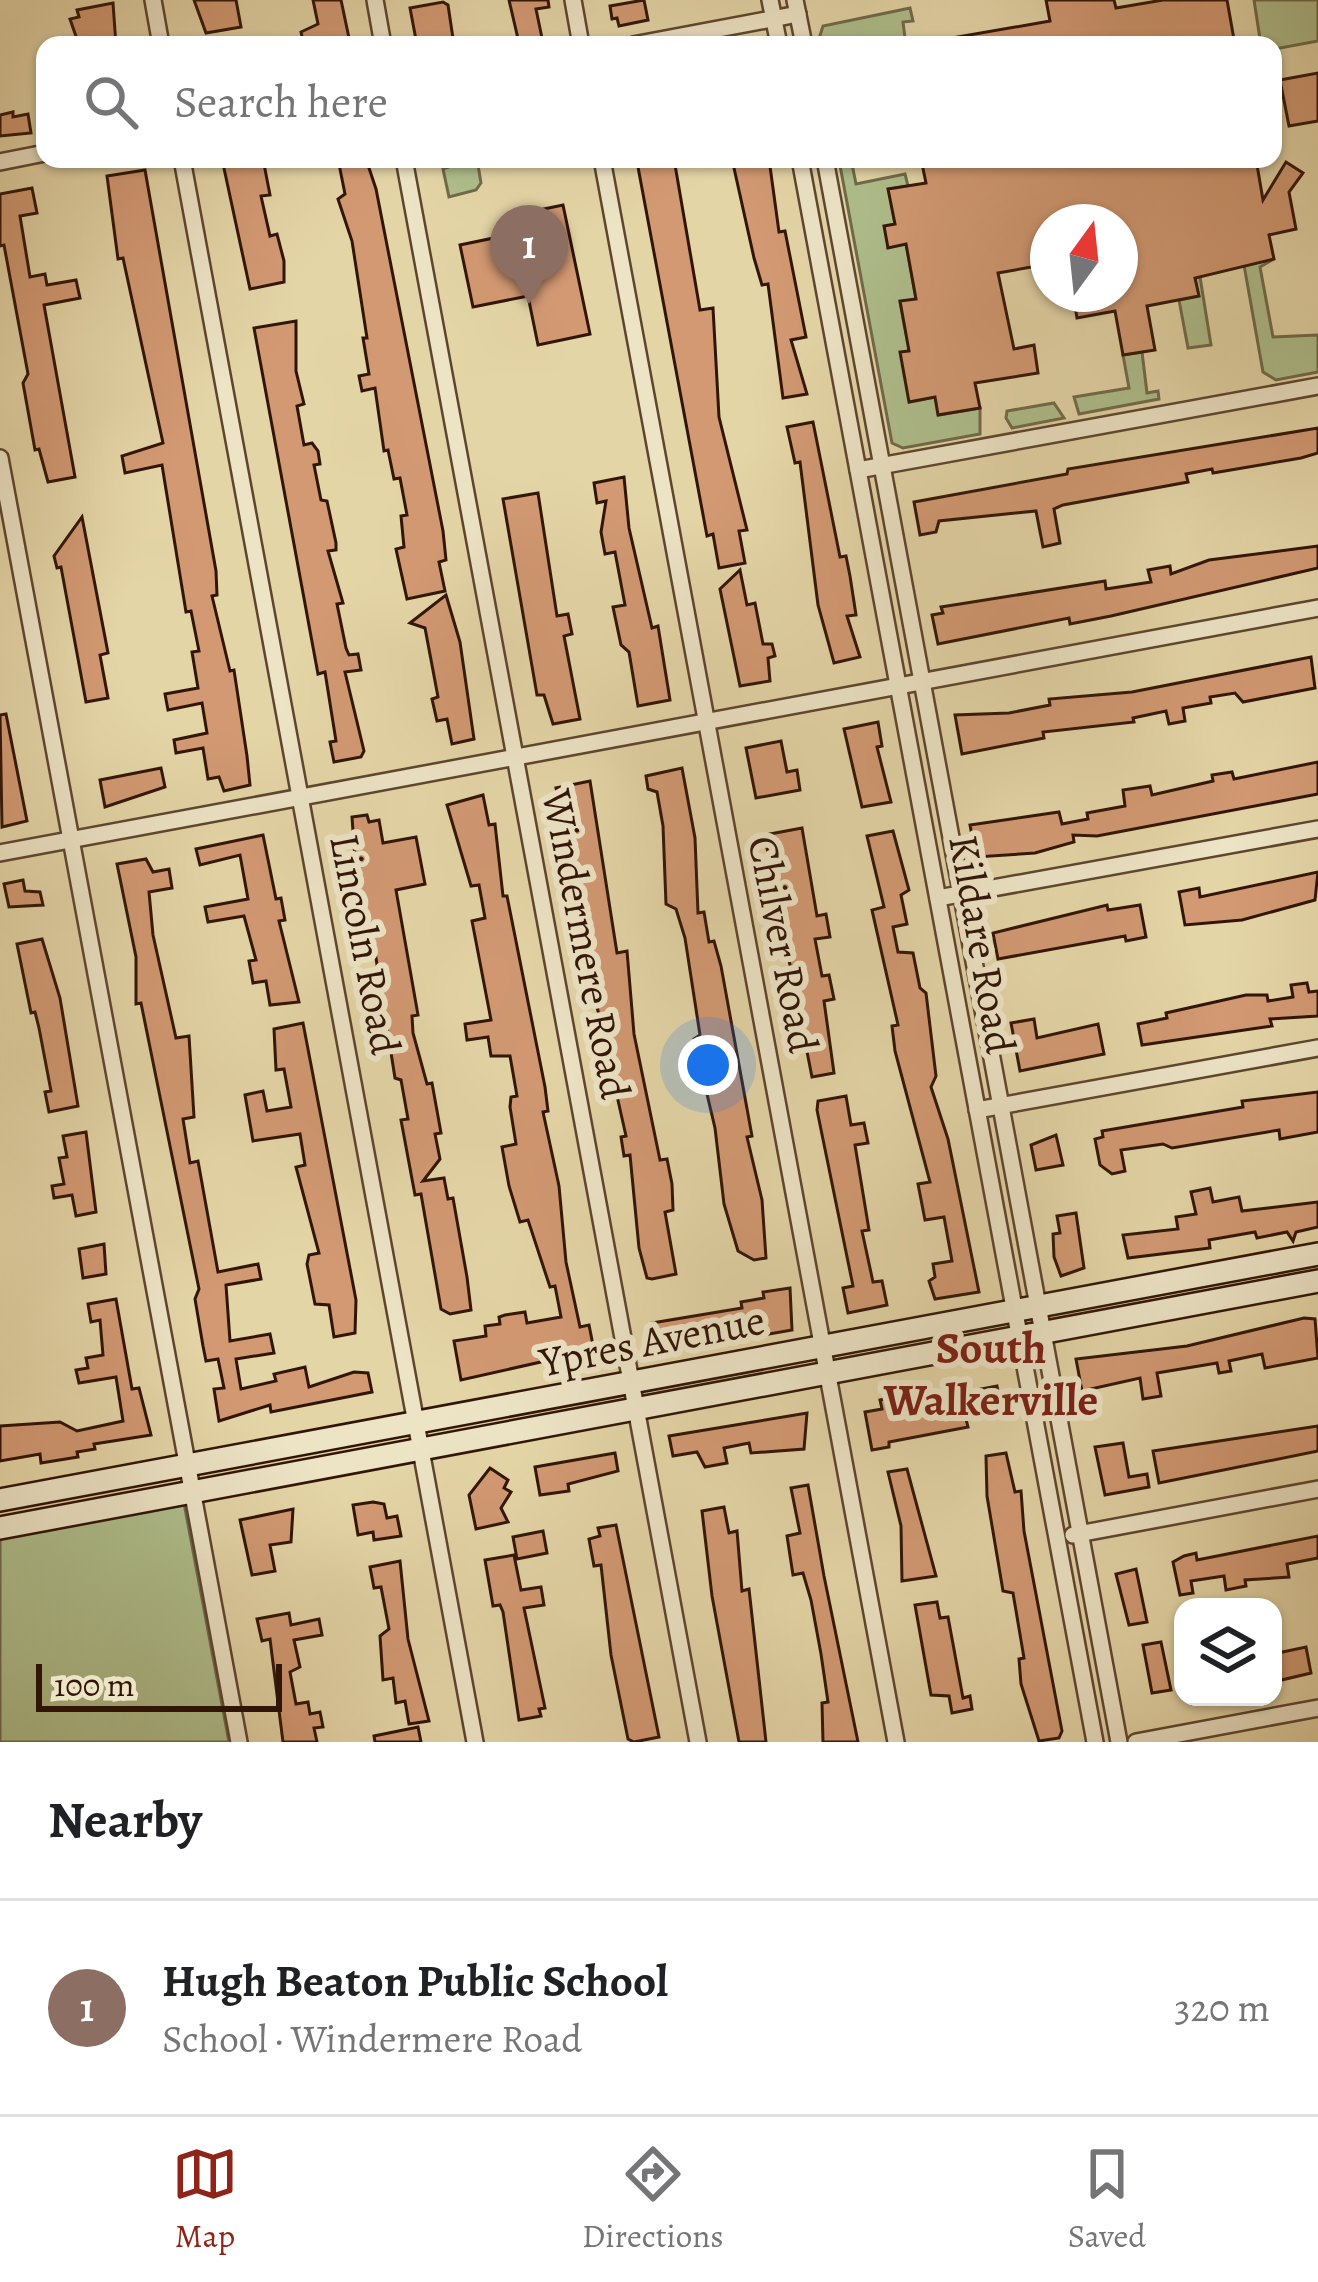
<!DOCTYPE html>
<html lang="en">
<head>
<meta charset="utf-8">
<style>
  :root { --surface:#fff; --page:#f6f6f6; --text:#202124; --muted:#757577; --line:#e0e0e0; --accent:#8f2418 }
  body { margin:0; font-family:Alegreya,serif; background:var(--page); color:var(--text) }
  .controls { position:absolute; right:36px; bottom:36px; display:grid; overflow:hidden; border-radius:24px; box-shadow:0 3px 9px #0004 }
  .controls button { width:108px; height:108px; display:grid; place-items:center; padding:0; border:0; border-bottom:3px solid var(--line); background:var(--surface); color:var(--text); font:60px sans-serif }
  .compass { position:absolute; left:1030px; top:204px; width:108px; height:108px; border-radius:50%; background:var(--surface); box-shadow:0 3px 9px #0004; rotate:15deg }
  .scale { position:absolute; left:36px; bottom:30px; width:246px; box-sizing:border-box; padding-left:12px; border:6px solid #311507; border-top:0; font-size:33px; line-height:42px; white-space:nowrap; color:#311507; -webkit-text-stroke:9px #ede4c6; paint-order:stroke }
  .you { position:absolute; left:708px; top:1065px; width:42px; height:42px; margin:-30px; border:9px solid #fff; border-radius:50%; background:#1a73e8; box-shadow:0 0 0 18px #1a73e833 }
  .badge { display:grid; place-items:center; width:78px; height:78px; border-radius:50%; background:var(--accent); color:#fff; font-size:39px; font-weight:700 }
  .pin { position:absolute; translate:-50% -99px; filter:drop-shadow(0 3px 6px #0008) }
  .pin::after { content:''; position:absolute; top:63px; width:42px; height:36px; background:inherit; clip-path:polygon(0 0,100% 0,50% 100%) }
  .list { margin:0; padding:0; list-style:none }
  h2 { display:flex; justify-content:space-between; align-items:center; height:156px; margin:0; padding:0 48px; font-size:51px }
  h2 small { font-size:39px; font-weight:400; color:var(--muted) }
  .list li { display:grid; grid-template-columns:78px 1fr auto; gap:36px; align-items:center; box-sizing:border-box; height:216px; padding:0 48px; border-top:3px solid var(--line) }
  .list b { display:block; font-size:45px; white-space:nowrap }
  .list p { margin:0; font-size:39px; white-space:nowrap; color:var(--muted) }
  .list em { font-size:39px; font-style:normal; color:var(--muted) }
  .icon { flex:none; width:66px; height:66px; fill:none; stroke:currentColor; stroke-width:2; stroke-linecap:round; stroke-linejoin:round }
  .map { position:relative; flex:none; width:1318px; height:1742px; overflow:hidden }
  .search { position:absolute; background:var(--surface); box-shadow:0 3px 9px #0004; left:36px; right:36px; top:36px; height:132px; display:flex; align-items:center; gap:30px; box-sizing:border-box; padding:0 42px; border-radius:24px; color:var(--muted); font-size:45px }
  .sheet { height:372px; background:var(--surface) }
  nav { display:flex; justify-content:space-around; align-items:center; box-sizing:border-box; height:168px; border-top:3px solid var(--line); background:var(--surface); font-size:33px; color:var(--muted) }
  nav a { display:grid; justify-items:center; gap:6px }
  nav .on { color:var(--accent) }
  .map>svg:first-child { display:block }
</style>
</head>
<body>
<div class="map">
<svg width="1318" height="1742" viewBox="0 0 1318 1742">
  <rect width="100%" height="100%" fill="#e4d5a7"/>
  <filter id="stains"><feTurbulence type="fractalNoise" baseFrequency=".00167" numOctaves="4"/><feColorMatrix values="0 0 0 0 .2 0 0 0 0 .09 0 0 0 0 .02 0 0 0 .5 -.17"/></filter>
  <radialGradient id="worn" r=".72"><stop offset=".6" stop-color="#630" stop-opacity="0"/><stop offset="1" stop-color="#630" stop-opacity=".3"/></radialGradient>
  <g fill="#aebe8c" stroke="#706a4a" stroke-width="3">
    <polygon points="1254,0 1318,0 1318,41 1275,49 1260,39"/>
    <polygon points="910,8 913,21 903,22 905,38 887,45 817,45 823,26"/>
    <polygon points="470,159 478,165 481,183 476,190 449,197 443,169"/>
    <polygon points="851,159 856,184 905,174 908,186 889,189 895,224 888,247 906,244 916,299 900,302 907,338 922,336 910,402 935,397 939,415 980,408 980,434 903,448 892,443 839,160"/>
    <polygon points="1274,259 1260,267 1273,337 1318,335 1318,372 1276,380 1263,372 1244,265"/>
    <polygon points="1200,277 1211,345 1188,348 1179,300 1198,296 1195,278"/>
    <polygon points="1142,352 1147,393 1158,391 1159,399 1079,414 1074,397 1129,388 1123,355"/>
    <polygon points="1054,403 1064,418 1012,428 1006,418 1007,411"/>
    <polygon points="184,1503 229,1742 0,1742 0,1536"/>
  </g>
  <g fill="#d29973" stroke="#311507" stroke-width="3">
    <polygon points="194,0 236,0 241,27 206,33"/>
    <polygon points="313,0 341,0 349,38 304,45 301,32 318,24"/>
    <polygon points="509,0 548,0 549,7 536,9 542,38 519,43"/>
    <polygon points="644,0 648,20 619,26 617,18 612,19 610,6"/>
    <polygon points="1046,0 1114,0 1116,8 1163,0 1227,0 1235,45 953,45 952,38 1050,21"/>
    <polygon points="443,2 448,5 454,45 417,45 410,8"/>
    <polygon points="113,3 116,45 79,45 70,19 79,17 77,10"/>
    <polygon points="1318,73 1318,121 1289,126 1280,80"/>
    <polygon points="13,112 13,117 28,114 31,133 0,136 0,115"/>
    <polygon points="222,159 263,159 270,195 261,196 270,236 277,234 284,261 284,282 250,289"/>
    <polygon points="344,159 366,159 376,189 443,531 446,560 439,562 445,591 407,599 396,549 404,547 401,516 407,515 400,478 394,479 388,450 384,451 375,388 362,391 359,376 369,374 363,338 367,338 352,241 338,199 345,194 339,164"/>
    <polygon points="649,159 674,159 700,310 713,308 719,417 747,530 739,531 745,563 719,568 713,534 707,536 638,167 650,164"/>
    <polygon points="732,159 769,159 779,232 785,231 806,337 791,340 807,394 783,398 768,284 762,285 754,258"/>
    <polygon points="921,159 1256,159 1263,200 1286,162 1303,173 1289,192 1296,229 1269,235 1274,259 1195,278 1199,296 1147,306 1155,350 1123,355 1115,311 1077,318 1073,294 1120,294 1120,222 1048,222 1048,264 998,273 1014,349 1034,345 1038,373 975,383 980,408 938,415 935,397 909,402 900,352 909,351 900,301 916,299 906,244 888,248 884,226 895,224 888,189 926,183"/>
    <polygon points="145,170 216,571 217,595 212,596 230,671 234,670 247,756 250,785 224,791 219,777 208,779 203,748 176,753 174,740 207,733 202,703 168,710 165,694 198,688 192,652 199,651 191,611 186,612 162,465 125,473 122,456 163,443 123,258 118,259 107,176"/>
    <polygon points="32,188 37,213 20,216 30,277 45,274 47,285 76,280 80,298 44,305 75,477 48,482 39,449 35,450 23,383 28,374 4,245 0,246 0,194"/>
    <polygon points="563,205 590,334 538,345 528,296 473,307 460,245 518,233 515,215"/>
    <polygon points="296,321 296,371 304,404 297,406 304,445 312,443 318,451 320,464 314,465 321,500 327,501 336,543 336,550 328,551 343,603 337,604 346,648 349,655 358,654 361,670 345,672 364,751 361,757 334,762 330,742 336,741 325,672 318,674 254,328"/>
    <polygon points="813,422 840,557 846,556 850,576 856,615 847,616 860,657 834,663 818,605 800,462 795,463 787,427"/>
    <polygon points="1318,428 1318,453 1301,458 1213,473 1212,469 1186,474 1188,482 1063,505 1054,509 1060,543 1043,547 1036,511 939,521 936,532 920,535 914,502 1067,474 1068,469"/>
    <polygon points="624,477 629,528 652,628 658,626 670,700 638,706 629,652 621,645 613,607 625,605 615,552 605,554 601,532 606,501 597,503 594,483"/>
    <polygon points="538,493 557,616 568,614 572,634 564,636 580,719 553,724 544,695 537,695 503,499"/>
    <polygon points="82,517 108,653 100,655 108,698 86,702 61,567 57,568 54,556"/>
    <polygon points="1318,546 1318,568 1111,616 1070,624 1069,618 938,644 932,615 943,613 941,607 1105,581 1106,589 1151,582 1148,570 1170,566 1171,574 1209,560"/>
    <polygon points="740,570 747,605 755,603 763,644 772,644 775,656 768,658 770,681 740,686 720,589"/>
    <polygon points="446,595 460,642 474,739 452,744 447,719 437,721 432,699 438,697 425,628 410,623"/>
    <polygon points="1311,657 1315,688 1243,702 1235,693 1210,697 1211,703 1183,708 1185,721 1169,724 1166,711 1133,718 1134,722 1043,732 1044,738 962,754 955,715 1009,713 1050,705 1049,699 1132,692"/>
    <polygon points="6,714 27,821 2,827 0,715"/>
    <polygon points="878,722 882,746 877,747 891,802 862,807 844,729"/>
    <polygon points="781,741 787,772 797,770 800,790 756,798 746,748"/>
    <polygon points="1318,762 1318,794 1097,836 1073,835 1074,842 1035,853 976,857 970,825 1059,812 1062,824 1088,819 1087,813 1125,806 1123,790 1150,786 1152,795 1213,781 1212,775 1232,772 1234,779"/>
    <polygon points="161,768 165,787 105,807 100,780"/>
    <polygon points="682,768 695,838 698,913 704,912 709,942 714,941 721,966 752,1136 747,1137 762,1200 766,1258 754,1260 738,1251 724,1204 715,1128 694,1039 700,1035 685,938 676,909 666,904 663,826 657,792 648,789 646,776"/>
    <polygon points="590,781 617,953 627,951 634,1034 660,1160 667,1159 672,1184 673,1210 665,1212 676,1274 652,1279 647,1278 639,1248 630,1155 624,1156 621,1137 626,1136 587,962 593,961 588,929 581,890 575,892 556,788"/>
    <polygon points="483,795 489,825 495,824 503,896 507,896 545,1087 548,1111 543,1112 559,1186 566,1262 580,1327 589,1325 594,1350 461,1380 454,1341 486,1336 485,1326 500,1324 499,1317 505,1315 525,1312 527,1323 561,1317 555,1286 550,1287 528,1220 520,1222 509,1186 502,1147 516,1144 510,1107 511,1097 517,1096 510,1056 491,1056 488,1037 467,1040 465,1024 491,1020 472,921 485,918 479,885 471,886 447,805"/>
    <polygon points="367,815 369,822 379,820 383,843 416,837 425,884 396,890 418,1015 412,1016 413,1033 427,1084 432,1083 441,1133 435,1134 440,1159 423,1181 444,1178 448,1199 453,1198 467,1277 471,1310 450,1314 441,1309 421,1194 415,1195 401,1120 408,1119 401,1080 395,1078 372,933 367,934 357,887 352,817"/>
    <polygon points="802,828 817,916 826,914 830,937 815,939 822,976 829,975 834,999 824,1001 834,1073 812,1077 766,843 772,842 770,834"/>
    <polygon points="893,831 909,890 901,895 907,924 893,927 898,952 913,953 920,988 926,993 936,1076 931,1087 948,1139 979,1292 935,1299 929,1281 935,1277 933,1264 952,1261 944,1217 925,1220 918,1184 930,1182 895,1051 892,1026 898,1025 872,910 884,907 867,836"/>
    <polygon points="263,835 276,899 281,898 285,920 279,921 299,1002 270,1005 266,981 253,983 249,961 256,960 244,916 208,922 205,907 248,899 240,855 200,865 196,849"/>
    <polygon points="146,859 153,872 169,869 172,888 149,892 153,935 176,1038 189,1036 194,1117 183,1119 190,1163 198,1161 218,1272 258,1264 261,1279 226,1285 230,1341 270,1334 274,1353 236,1359 241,1389 276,1381 274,1374 305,1367 309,1387 354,1372 368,1373 372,1392 271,1412 270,1405 219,1421 214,1389 224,1388 218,1359 206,1361 203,1346 195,1299 199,1289 141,1003 136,1004 136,957 117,864"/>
    <polygon points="1318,872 1315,900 1242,920 1185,925 1179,892 1199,888 1200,897"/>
    <polygon points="23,880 25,891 40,892 43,905 9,907 4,884"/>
    <polygon points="1107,905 1108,910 1140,905 1146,937 1126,941 1125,936 998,959 993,933"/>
    <polygon points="42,939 60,998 78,1106 49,1112 45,1092 51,1091 39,1028 35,1012 31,1013 17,944"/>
    <polygon points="1307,983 1309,992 1318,991 1318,1016 1270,1019 1272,1026 1142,1045 1138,1024 1167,1018 1166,1013 1246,995 1267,995 1268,1001 1293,997 1291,985"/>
    <polygon points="1034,1019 1037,1038 1098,1024 1104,1054 1020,1071 1011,1023"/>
    <polygon points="303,1023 356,1300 355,1333 334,1337 329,1305 315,1304 307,1264 309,1255 319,1253 296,1167 305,1165 300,1134 253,1141 245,1095 263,1091 267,1111 291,1107 284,1069 276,1070 274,1029"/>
    <polygon points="1318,1092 1318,1132 1280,1139 1279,1130 1172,1148 1163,1144 1121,1150 1125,1171 1112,1174 1100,1165 1095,1139 1103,1137 1102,1131 1243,1107 1242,1101"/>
    <polygon points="846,1096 851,1125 864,1123 868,1143 855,1145 869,1230 862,1231 873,1282 882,1281 887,1305 848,1313 843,1288 853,1286 817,1110 818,1101"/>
    <polygon points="86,1132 96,1212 76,1216 72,1195 54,1198 52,1186 64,1184 59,1158 67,1157 63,1136"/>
    <polygon points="1056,1135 1063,1165 1036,1170 1031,1145"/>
    <polygon points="1210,1188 1213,1202 1239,1197 1242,1211 1318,1202 1318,1227 1296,1232 1293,1241 1287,1232 1257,1238 1255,1232 1209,1240 1210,1248 1128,1258 1123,1235 1178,1229 1176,1217 1196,1214 1191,1192"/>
    <polygon points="1076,1213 1084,1268 1061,1276 1054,1257 1053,1234 1060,1233 1057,1216"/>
    <polygon points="104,1244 106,1274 83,1278 79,1249"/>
    <polygon points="790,1288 792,1330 735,1340 732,1326 656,1343 652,1323 742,1308 741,1302 764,1298 763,1292"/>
    <polygon points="116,1299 132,1389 139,1388 151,1435 94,1444 95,1449 77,1452 78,1457 41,1463 40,1454 0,1461 0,1426 60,1422 77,1431 123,1421 116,1377 79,1383 76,1370 88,1368 86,1358 103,1355 100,1320 91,1322 88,1304"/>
    <polygon points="1304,1318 1315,1319 1318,1358 1265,1368 1262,1354 1229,1361 1231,1371 1219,1373 1217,1363 1157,1373 1161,1396 1143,1399 1140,1378 1082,1391 1076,1359 1187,1346"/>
    <polygon points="997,1386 1002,1412 966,1419 968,1427 889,1442 889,1447 872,1450 865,1412 882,1409 880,1400 922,1391 926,1410 936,1412 973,1404 971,1391"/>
    <polygon points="807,1413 804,1449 751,1453 749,1443 724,1448 727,1463 705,1467 697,1452 673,1456 669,1436"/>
    <polygon points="1318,1426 1318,1451 1159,1483 1153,1451"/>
    <polygon points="1123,1443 1129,1477 1147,1474 1149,1487 1105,1495 1095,1447"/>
    <polygon points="615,1453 618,1471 568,1484 569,1491 540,1495 535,1467"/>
    <polygon points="1006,1453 1015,1492 1021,1491 1024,1531 1062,1731 1059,1738 1039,1741 1021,1684 1019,1659 1024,1658 1013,1593 1003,1591 987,1496 986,1456"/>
    <polygon points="490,1468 508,1480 504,1488 511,1492 501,1508 508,1522 476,1529 469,1495"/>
    <polygon points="907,1469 936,1576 902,1581 901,1526 888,1472"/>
    <polygon points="808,1485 824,1576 858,1742 823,1742 822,1703 828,1702 821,1654 811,1600 803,1573 793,1575 787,1536 800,1533 791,1488"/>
    <polygon points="373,1502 384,1504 387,1518 397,1516 401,1536 374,1540 373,1532 358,1535 353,1505"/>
    <polygon points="724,1507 729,1533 737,1531 742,1591 749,1589 766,1742 739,1742 712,1596 702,1511"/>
    <polygon points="293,1509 291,1542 270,1545 275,1571 252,1575 240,1520"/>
    <polygon points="616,1525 659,1737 634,1742 628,1739 611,1655 601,1565 594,1566 589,1539 600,1536 598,1528"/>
    <polygon points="543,1531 547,1553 517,1559 513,1537"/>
    <polygon points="1318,1536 1318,1558 1287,1564 1289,1577 1245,1580 1246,1586 1226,1590 1224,1576 1191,1581 1193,1593 1180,1595 1173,1562 1184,1556 1196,1553 1197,1560"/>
    <polygon points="514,1555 521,1590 541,1587 544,1605 524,1608 545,1708 539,1709 541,1716 519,1720 503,1612 500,1605 493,1606 485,1560"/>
    <polygon points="400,1561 408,1639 429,1721 409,1724 405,1701 396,1703 393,1678 383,1680 380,1636 389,1629 381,1587 374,1588 370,1567"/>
    <polygon points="1136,1569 1147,1622 1129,1625 1116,1574"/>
    <polygon points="937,1602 940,1618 948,1617 963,1698 970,1696 972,1709 952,1713 949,1696 931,1695 915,1605"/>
    <polygon points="289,1613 291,1625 319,1619 322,1635 294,1640 300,1667 290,1672 296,1704 308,1702 310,1714 320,1712 323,1727 314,1728 317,1742 283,1742 270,1639 262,1641 257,1619"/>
    <polygon points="1161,1642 1171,1690 1152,1693 1143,1645"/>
    <polygon points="1306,1647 1311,1673 1273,1682 1273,1654"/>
    <polygon points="418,1727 421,1742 375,1742 374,1736"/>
  </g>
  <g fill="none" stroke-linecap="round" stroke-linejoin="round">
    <g stroke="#5e452f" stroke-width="20">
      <g id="street">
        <polyline points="153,0 161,45"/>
        <polyline points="375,0 383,45"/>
        <polyline points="573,0 581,45"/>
        <polyline points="770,0 779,45"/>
        <polyline points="795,0 804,45"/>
        <polyline points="633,45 798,14"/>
        <polyline points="182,159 475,1742"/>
        <polyline points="404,159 698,1742"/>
        <polyline points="602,159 896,1742"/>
        <polyline points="800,159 1095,1742"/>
        <polyline points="825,159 1119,1742"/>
        <polyline points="0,162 45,153"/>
        <polyline points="0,458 239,1742"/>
        <polyline points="858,470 1318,386"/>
        <polyline points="0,853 1318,608"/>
        <polyline points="938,898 1318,829"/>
        <polyline points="977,1110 1318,1048"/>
        <polyline points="1073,1535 1318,1489"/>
        <polyline points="1136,1742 1318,1708"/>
      </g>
    </g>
    <g stroke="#311507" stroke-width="26">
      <g id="secondary">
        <polyline points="0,1500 1318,1254"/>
        <polyline points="0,1528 1318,1281"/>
      </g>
    </g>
    <use href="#street" stroke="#ede4c6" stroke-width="15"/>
    <use href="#secondary" stroke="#ede4c6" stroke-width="21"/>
  </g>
  <g text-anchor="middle" stroke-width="12" stroke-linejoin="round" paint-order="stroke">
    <g font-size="42" fill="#311507" stroke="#ede4c6">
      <text transform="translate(366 944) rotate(79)" y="15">Lincoln Road</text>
      <text transform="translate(587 944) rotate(79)" y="15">Windermere Road</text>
      <text transform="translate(784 944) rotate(79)" y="15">Chilver Road</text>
      <text transform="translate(983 944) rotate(80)" y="15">Kildare Road</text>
      <text transform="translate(652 1340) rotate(-11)" y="15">Ypres Avenue</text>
    </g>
    <g font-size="45" font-weight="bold" fill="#7a1f14" stroke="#ede4c6">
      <text x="991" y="1363">South<tspan x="991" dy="52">Walkerville</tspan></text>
    </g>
  </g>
  <rect width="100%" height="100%" filter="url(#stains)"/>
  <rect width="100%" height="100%" fill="url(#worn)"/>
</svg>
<div class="controls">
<button><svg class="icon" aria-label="layers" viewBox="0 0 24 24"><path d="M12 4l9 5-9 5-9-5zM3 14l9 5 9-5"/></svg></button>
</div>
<svg class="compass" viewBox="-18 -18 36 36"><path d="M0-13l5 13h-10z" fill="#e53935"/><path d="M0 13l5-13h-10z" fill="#757577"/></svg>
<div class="scale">100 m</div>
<div class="you"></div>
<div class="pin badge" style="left:529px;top:304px;background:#8d6e63">1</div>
<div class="search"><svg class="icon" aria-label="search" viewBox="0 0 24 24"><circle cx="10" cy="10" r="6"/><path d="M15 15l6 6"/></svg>Search here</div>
</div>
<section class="sheet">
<h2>Nearby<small></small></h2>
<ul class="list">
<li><span class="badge" style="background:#8d6e63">1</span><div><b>Hugh Beaton Public School</b><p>School · Windermere Road</p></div><em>320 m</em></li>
</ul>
</section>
<nav>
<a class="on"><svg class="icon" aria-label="map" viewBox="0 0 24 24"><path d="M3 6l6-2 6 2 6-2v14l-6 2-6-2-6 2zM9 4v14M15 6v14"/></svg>Map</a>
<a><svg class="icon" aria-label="directions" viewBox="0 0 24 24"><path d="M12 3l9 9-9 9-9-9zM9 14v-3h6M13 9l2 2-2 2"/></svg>Directions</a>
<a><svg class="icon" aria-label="saved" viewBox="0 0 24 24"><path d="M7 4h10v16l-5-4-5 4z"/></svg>Saved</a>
</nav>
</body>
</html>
